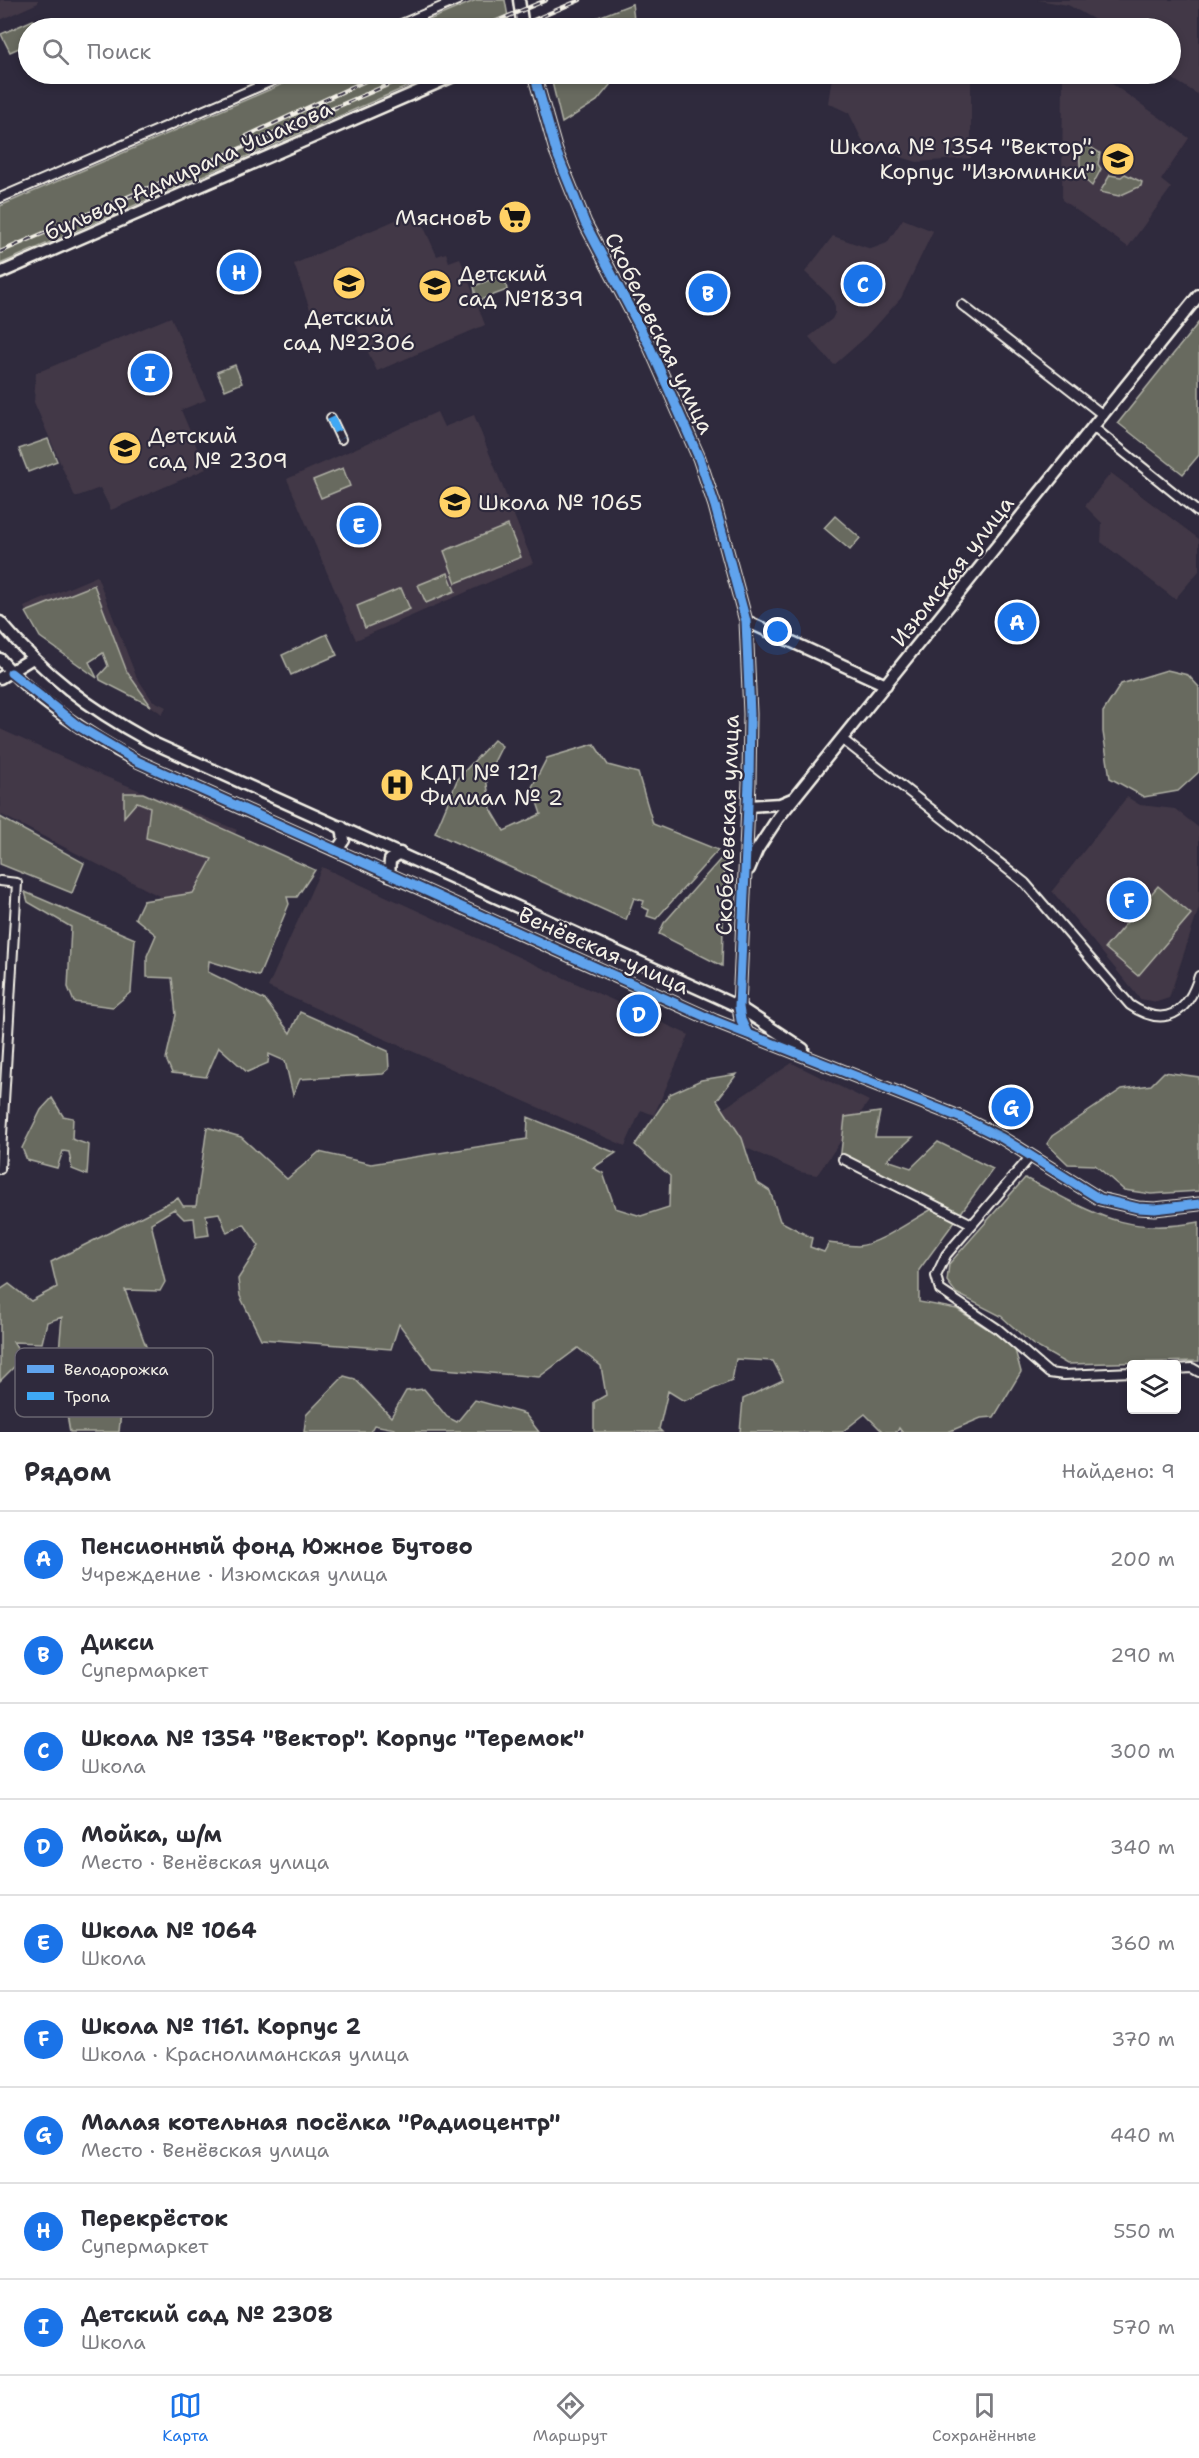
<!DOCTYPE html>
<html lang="ru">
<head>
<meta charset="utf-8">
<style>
  :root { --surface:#fff; --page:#f2f2f3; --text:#2b2b33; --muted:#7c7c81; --line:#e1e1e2; --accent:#1a73e8 }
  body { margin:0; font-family:"Shantell Sans",sans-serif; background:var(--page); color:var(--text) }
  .controls { position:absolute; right:18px; bottom:18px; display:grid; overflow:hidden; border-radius:6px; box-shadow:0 3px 9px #0003 }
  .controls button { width:54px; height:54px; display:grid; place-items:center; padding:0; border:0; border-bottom:2px solid var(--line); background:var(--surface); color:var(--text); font:30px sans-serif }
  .you { position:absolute; left:778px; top:632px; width:21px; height:21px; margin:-15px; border:4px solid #fff; border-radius:50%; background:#1a73e8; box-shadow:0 0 0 9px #1a73e833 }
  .badge { display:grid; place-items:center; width:39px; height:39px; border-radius:50%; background:var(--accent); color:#fff; font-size:20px; font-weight:700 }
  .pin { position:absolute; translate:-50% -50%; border:3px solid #fff; box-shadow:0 2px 6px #0006 }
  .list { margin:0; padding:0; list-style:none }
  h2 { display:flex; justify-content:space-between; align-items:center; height:78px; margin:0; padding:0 24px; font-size:26px }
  h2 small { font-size:20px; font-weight:400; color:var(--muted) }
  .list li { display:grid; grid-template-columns:39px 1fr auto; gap:18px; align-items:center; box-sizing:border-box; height:96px; padding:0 24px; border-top:2px solid var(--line) }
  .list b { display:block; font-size:22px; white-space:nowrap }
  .list p { margin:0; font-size:20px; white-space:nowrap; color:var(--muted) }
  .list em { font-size:20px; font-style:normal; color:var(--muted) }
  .icon { flex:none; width:33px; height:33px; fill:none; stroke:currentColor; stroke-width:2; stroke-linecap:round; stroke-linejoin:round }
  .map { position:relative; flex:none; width:1199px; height:1432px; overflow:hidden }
  .search { position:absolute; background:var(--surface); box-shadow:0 3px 9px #0003; left:18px; right:18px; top:18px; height:66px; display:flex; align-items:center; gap:15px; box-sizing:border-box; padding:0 21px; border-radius:33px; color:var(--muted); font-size:22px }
  .sheet { height:942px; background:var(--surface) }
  nav { display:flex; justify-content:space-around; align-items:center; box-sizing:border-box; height:84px; border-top:2px solid var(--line); background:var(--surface); font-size:16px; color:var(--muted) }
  nav a { display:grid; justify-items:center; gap:3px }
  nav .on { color:var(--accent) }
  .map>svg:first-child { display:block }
</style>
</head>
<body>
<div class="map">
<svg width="1199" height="1432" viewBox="0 0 1199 1432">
  <rect width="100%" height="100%" fill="#2f2a3d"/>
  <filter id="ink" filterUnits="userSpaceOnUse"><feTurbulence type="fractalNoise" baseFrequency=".0167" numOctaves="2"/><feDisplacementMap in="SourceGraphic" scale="12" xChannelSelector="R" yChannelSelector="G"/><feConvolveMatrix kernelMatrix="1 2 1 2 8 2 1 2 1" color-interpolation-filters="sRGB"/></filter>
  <g filter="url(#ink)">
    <g fill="#423847">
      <polygon points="0,0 38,0 38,3 0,20"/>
      <polygon points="1038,0 1199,0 1199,95 1165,74 1170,74 1170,28 1127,28 1127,22 1095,20 1068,5"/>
      <polygon points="971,74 971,158 917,162 865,146 849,113 828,103 832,77"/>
      <polygon points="1063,74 1098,74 1189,138 1161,180 1171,188 1128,247 1062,200"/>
      <polygon points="412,213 423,225 437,256 446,253 449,262 460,258 485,325 377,371 348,310 343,309 317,318 312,315 294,264"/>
      <polygon points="903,219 933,231 901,298 867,336 834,365 809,337 832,319 835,313 835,306 831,297 805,272 833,236 871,249 887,243"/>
      <polygon points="171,317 206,400 181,410 206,469 111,510 100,488 75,497 34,402 36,373"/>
      <polygon points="437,412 444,427 474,415 533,563 356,640 287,479"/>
      <polygon points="1111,473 1199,539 1199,571 1175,599 1101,542 1102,523 1085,506"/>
      <polygon points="97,576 136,676 152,700 166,707 162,714 151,706 127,674 94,585 26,612 24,607"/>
      <polygon points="0,729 94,772 237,830 194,914 0,814"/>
      <polygon points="1127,797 1140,805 1175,809 1199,828 1199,908 1169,998 1157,1002 1140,999 1052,891"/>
      <polygon points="322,867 689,1035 654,1115 641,1110 625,1146 268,987"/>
      <polygon points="792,1063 869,1101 817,1175 800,1172 697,1126"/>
    </g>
    <g fill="#676b5e" stroke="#aeaea3" stroke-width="1.5">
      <polygon points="476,0 505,0 510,28 410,28"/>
      <polygon points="632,3 635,28 570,28 632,4"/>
      <polygon points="33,20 37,28 28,28 28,44 10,52 1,34"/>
      <polygon points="306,74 436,74 0,264 0,206"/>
      <polygon points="550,74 619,74 597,101 562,123"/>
      <path d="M1084,143L1100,153L1098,164L1101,169L1092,186C1078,176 1077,157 1084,143Z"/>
      <polygon points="1125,174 1142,182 1141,186 1119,196 1100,192 1110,175 1121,177"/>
      <polygon points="500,276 505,278 507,290 480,300 476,298 474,286"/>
      <polygon points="1199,322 1199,455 1183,474 1118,423"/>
      <polygon points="235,365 242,383 225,390 217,372"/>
      <polygon points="48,439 57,461 28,472 19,449"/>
      <polygon points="343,468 350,486 321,498 313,480"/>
      <polygon points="835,516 860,538 850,550 824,528"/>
      <polygon points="508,525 521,557 456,583 444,551"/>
      <polygon points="448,573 455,591 426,603 418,585"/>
      <polygon points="94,585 127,672 151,706 100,680 99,676 108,666 103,653 89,662 97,678 40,637 26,612"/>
      <polygon points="401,588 410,609 365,628 357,606"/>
      <polygon points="327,634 337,655 291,675 282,655"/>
      <polygon points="1167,670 1188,675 1199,687 1199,772 1178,791 1144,797 1110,778 1103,732 1103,712 1121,684"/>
      <polygon points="494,740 502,746 486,778 491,809 504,831 541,814 532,787 547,758 594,744 608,765 638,773 653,824 718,850 656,919 647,916 649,910 642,907 644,901 634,898 626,920 435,833 458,778"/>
      <polygon points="124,793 143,793 315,870 297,897 287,897 289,904 259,976 209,961 208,972 265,1000 290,1033 300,1012 388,1051 389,1069 383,1074 300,1079 293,1095 285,1061 269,1054 268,1063 247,1072 219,1047 206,1077 172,1073 166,1059 176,1015 172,978 147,977 147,956 156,935 135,918 143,901 193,893 212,859 146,838 150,807 137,802 124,817"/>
      <polygon points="0,817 84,863 72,893 0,864"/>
      <polygon points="725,854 722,966 659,934 664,923"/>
      <polygon points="1158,886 1191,914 1138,976 1105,948"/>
      <polygon points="25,892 135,939 131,992 113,1007 74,1002 68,987 71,927 28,902"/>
      <polygon points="1164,1072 1199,1077 1199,1191 1151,1194 1124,1190 1095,1165 1068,1164 1047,1144 1052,1136 1122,1089 1151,1085"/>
      <path d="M737,1074L717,1100L742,1138L756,1182L770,1191L780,1221L812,1238L810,1247L824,1252L829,1243C838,1244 849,1246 858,1246C880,1244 913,1219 934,1208L840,1161L845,1117L880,1112L875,1137H913L887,1160L911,1168L938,1142L993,1169L919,1270V1302L957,1309L1014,1346L1021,1372L994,1417L981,1418L948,1432H902L899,1428L897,1432H883L865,1414L842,1432H740L743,1399L783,1380L773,1361L736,1359L732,1381L684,1401L668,1391L659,1429L662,1432H594V1402L606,1395L601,1366L578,1348L539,1377L432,1368L399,1324L391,1349L261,1339L240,1296L238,1279L259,1246L244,1224L227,1233L219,1213L206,1215L209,1235L196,1237L194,1218L184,1219L174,1209L151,1223L165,1282L160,1291L125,1290L156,1373L133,1385L121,1412L119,1432H70L58,1363L62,1317L47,1322L42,1343L13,1342L23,1358L0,1381V1290L9,1284L31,1301L57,1287L51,1262L178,1198L183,1206H196L207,1127L241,1137L287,1179L319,1152L371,1164L527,1139L528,1117L616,1153L593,1168L603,1173L615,1208L641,1216L669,1207L670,1176L635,1145L670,1094L701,1080Z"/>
      <polygon points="52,1098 63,1116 73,1118 72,1139 89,1145 87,1175 72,1169 69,1152 63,1151 57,1168 27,1160 22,1148 41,1110"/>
      <path d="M1025,1178C1090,1210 1122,1237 1199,1222V1361L1067,1364L1032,1344L1001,1316L956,1293L947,1281L949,1264Z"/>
      <polygon points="344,1376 355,1379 391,1417 406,1391 424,1389 447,1417 457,1422 475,1400 525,1414 539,1432 395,1432 395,1429 374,1425 370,1432 304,1432 306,1415"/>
    </g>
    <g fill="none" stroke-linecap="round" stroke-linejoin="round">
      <g stroke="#f4f1e8" stroke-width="12">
        <g id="street">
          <polyline points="392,28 458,0"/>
          <polyline points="0,198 288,74"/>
          <polyline points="962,305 1103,415"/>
          <polyline points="331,418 341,439"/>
          <polyline points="1093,427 1199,513"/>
          <path d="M842,739L1025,883L1130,1005C1165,1029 1188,1013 1199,976"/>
          <polyline points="0,881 17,883 0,1169"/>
          <polyline points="1031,1156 946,1255 936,1276 940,1290 998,1329 1049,1373 1064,1375 1132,1372"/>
          <polyline points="843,1159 972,1224"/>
          <polyline points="1176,1369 1192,1368 1199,1372"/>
        </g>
      </g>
      <g stroke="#f4f1e8" stroke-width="15">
        <g id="secondary">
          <polyline points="519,0 523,28"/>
          <polyline points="534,74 556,151 585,223 649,345 699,458 715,506 746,621 750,714 749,782 739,1007 741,1020 747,1033"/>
          <polyline points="0,273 458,74"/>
          <polyline points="746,621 886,685"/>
          <path d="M0,622C46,676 87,707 149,741L715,996L739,1007L803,1049"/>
          <path d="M0,659C32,698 92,737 137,761L715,1021L962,1118L1002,1138L1100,1199L1138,1208L1155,1209L1199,1204"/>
          <polyline points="0,678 31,659"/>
          <polyline points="749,806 780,804 792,799"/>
          <polyline points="333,849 339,847 344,840 342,827"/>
          <polyline points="749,869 757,850 778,818 1199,295"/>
          <polyline points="389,875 390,860 400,853"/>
        </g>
      </g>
      <use href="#street" stroke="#2f2a3d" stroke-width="8"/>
      <use href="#secondary" stroke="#2f2a3d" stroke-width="10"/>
      <g stroke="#f4f1e8" stroke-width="4.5">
        <g id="rail">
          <polyline points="481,28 546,0"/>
          <polyline points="515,28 580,0"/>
          <polyline points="247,136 380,74"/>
          <polyline points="0,252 413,74"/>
        </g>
      </g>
      <use href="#rail" stroke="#2f2a3d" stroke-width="2" stroke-dasharray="7" stroke-linecap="butt"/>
      <polyline stroke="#3fa9f5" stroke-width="8" stroke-dasharray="15 8" stroke-linecap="butt" points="331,418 341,439"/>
      <g stroke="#2f2a3d" stroke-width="13">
        <g id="cycleway">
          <polyline points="534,74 556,151 585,223 649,345 699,458 715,506 746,621 750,714 749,782 739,1007 741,1020 747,1033"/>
          <polyline points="11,673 78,726 137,761 715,1021 962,1118 1002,1138 1100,1199 1138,1208 1155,1209 1199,1204"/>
        </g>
      </g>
      <use href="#cycleway" stroke="#60a3ed" stroke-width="9"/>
    </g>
  </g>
  <defs>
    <g id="school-disc" transform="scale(1.725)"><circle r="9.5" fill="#ffd166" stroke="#2f2a3d"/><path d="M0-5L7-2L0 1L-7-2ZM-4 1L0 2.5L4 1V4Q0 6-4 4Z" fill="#111"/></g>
    <g id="supermarket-disc" transform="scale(1.725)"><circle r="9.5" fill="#ffd166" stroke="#2f2a3d"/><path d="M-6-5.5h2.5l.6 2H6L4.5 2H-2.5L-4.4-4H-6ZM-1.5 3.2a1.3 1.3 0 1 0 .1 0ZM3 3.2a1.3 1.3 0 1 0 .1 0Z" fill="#111"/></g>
    <g id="hospital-disc" transform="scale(1.725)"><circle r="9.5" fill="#ffd166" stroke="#2f2a3d"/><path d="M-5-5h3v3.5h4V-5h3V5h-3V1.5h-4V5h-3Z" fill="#111"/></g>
  </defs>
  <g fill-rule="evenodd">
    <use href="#school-disc" x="1118" y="159"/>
    <use href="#supermarket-disc" x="515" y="217"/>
    <use href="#school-disc" x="349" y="283"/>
    <use href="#school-disc" x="435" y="286"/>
    <use href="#school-disc" x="125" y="448"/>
    <use href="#school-disc" x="455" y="502"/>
    <use href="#hospital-disc" x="397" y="785"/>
  </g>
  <g text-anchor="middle" stroke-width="4.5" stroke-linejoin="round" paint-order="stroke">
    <g font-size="22" fill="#f4f1e8" stroke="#2f2a3d" text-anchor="start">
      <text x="1095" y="154" text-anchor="end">Школа № 1354 "Вектор".<tspan x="1095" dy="25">Корпус "Изюминки"</tspan></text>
      <text x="492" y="225" text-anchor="end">МясновЪ</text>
      <text x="458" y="281">Детский<tspan x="458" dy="25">сад №1839</tspan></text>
      <text x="349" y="325" text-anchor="middle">Детский<tspan x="349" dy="25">сад №2306</tspan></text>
      <text x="148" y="443">Детский<tspan x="148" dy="25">сад № 2309</tspan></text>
      <text x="478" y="510">Школа № 1065</text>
      <text x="420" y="780">КДП № 121<tspan x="420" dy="25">Филиал № 2</tspan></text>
    </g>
    <g font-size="22" fill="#f4f1e8" stroke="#2f2a3d">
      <text transform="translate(188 170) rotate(-24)" y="8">бульвар Адмирала Ушакова</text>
      <text transform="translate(660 333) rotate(64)" y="8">Скобелевская улица</text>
      <text transform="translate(952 571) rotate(-52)" y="8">Изюмская улица</text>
      <text transform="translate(727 825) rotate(-88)" y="8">Скобелевская улица</text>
      <text transform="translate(604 950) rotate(24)" y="8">Венёвская улица</text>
    </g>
  </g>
  <rect x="15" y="1348" width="198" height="69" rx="9" fill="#2f2a3d" stroke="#6a6670" stroke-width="1.5"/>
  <rect x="27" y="1365" width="27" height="8" fill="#60a3ed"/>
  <rect x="27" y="1392" width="27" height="8" fill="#3fa9f5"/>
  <g font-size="16" fill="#f4f1e8">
    <text x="64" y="1375">Велодорожка</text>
    <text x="64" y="1402">Тропа</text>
  </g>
</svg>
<div class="controls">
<button><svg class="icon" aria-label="layers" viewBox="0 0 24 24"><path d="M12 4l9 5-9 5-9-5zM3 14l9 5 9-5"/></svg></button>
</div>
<div class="you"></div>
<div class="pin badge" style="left:1017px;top:622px">A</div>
<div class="pin badge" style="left:708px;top:293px">B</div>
<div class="pin badge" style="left:863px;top:284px">C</div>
<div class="pin badge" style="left:639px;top:1014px">D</div>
<div class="pin badge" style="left:359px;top:525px">E</div>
<div class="pin badge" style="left:1129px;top:900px">F</div>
<div class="pin badge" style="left:1011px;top:1107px">G</div>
<div class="pin badge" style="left:239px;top:272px">H</div>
<div class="pin badge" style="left:150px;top:373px">I</div>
<div class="search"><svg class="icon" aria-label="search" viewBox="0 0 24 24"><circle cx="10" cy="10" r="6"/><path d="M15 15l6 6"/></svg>Поиск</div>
</div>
<section class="sheet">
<h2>Рядом<small>Найдено: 9</small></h2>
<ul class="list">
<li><span class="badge">A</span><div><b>Пенсионный фонд Южное Бутово</b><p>Учреждение · Изюмская улица</p></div><em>200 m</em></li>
<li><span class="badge">B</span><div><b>Дикси</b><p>Супермаркет</p></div><em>290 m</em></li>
<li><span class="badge">C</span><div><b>Школа № 1354 &quot;Вектор&quot;. Корпус &quot;Теремок&quot;</b><p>Школа</p></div><em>300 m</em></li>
<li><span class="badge">D</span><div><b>Мойка, ш/м</b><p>Место · Венёвская улица</p></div><em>340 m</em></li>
<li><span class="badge">E</span><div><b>Школа № 1064</b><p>Школа</p></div><em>360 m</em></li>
<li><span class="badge">F</span><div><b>Школа № 1161. Корпус 2</b><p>Школа · Краснолиманская улица</p></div><em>370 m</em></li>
<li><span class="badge">G</span><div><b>Малая котельная посёлка &quot;Радиоцентр&quot;</b><p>Место · Венёвская улица</p></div><em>440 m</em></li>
<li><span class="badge">H</span><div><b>Перекрёсток</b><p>Супермаркет</p></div><em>550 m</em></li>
<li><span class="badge">I</span><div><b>Детский сад № 2308</b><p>Школа</p></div><em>570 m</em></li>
</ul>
</section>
<nav>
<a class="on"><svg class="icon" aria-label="map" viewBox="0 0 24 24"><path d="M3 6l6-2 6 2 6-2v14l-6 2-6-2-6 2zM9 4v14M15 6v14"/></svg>Карта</a>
<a><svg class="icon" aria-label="directions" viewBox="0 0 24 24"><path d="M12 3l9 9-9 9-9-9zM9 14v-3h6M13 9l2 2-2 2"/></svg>Маршрут</a>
<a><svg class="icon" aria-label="saved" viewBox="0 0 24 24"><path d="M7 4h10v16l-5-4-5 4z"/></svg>Сохранённые</a>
</nav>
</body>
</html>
